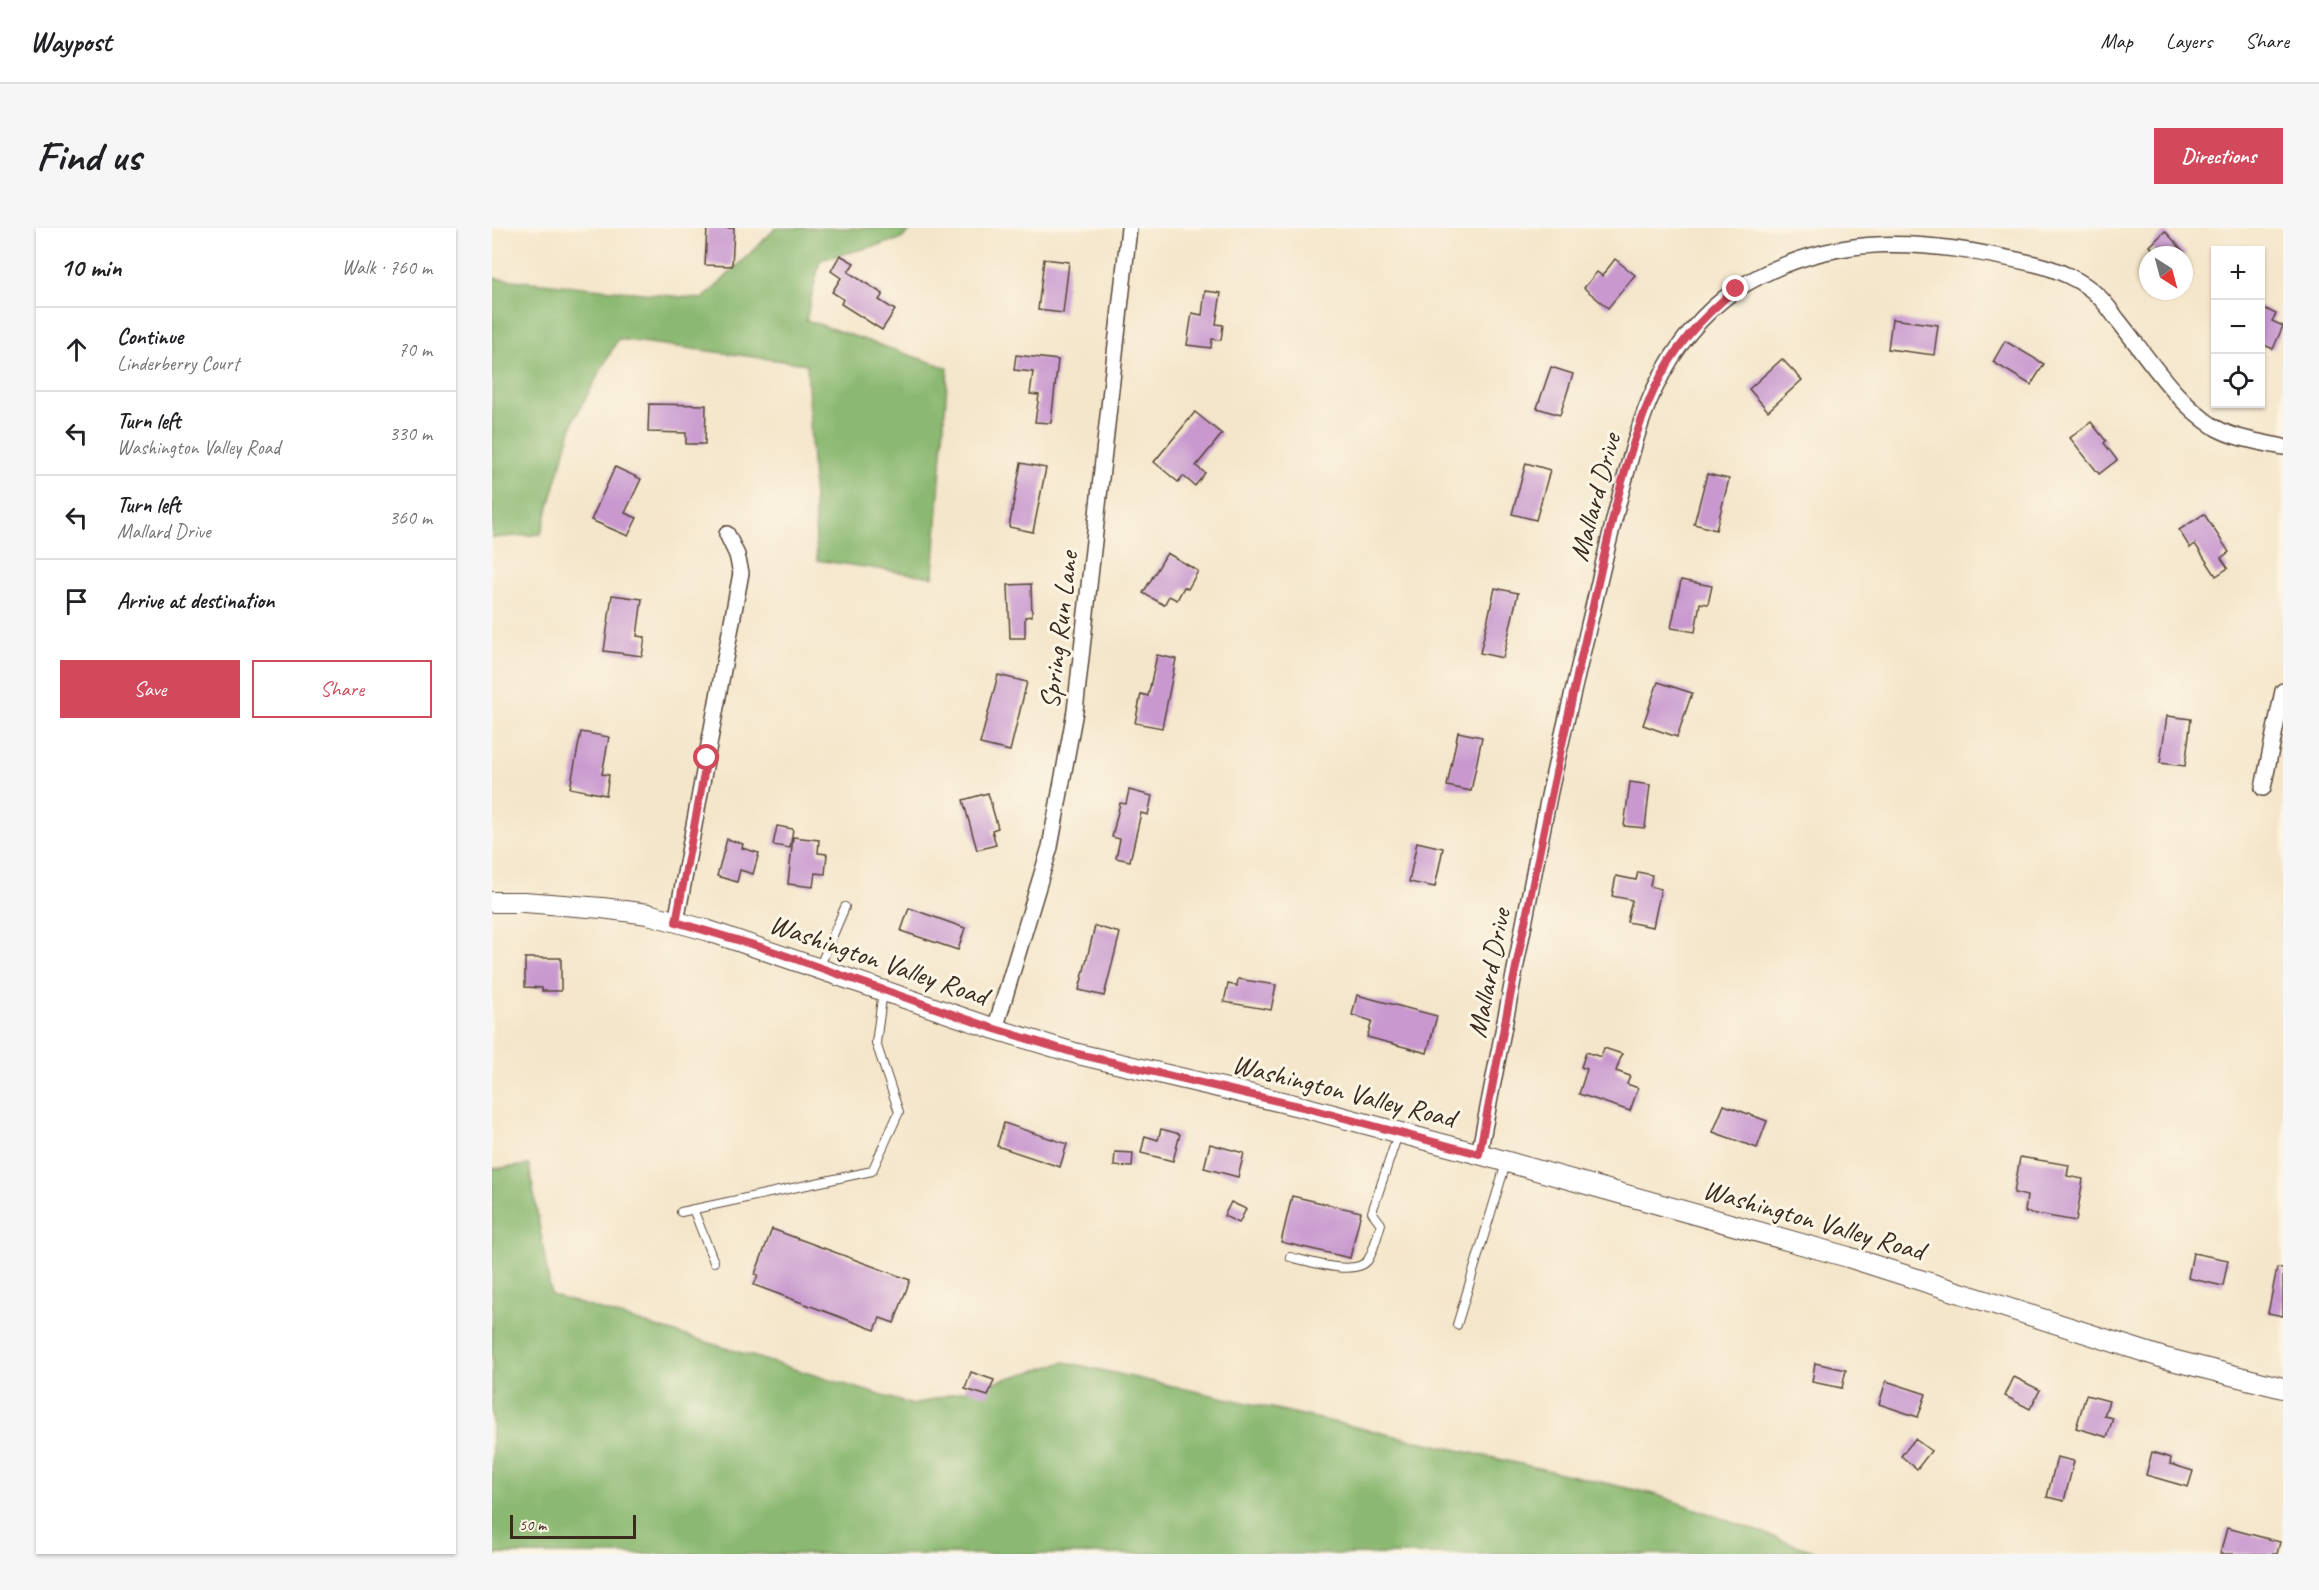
<!DOCTYPE html>
<html lang="en">
<head>
<meta charset="utf-8">
<style>
  :root { --surface:#fff; --page:#f6f6f6; --text:#202124; --muted:#757577; --line:#e0e0e0; --accent:#d1495b }
  body { margin:0; font-family:Caveat,sans-serif; background:var(--page); color:var(--text) }
  .controls { position:absolute; right:18px; top:18px; display:grid; overflow:hidden; border-radius:0px; box-shadow:0 2px 4px #0004 }
  .controls button { width:54px; height:54px; display:grid; place-items:center; padding:0; border:0; border-bottom:2px solid var(--line); background:var(--surface); color:var(--text); font:30px sans-serif }
  .compass { position:absolute; left:1647px; top:18px; width:54px; height:54px; border-radius:50%; background:var(--surface); box-shadow:0 2px 4px #0004; rotate:144deg }
  .scale { position:absolute; left:18px; bottom:15px; width:126px; box-sizing:border-box; padding-left:6px; border:3px solid #3b2a1e; border-top:0; font-size:16px; line-height:21px; white-space:nowrap; color:#3b2a1e; -webkit-text-stroke:4px #fcf5e5; paint-order:stroke }
  .stop { position:absolute; width:18px; height:18px; margin:-14px; border:4px solid #d1495b; border-radius:50%; background:#fff }
  .stop.end { background:#d1495b; border-color:#fff; box-shadow:0 2px 6px #0008 }
  .list { margin:0; padding:0; list-style:none }
  h2 { display:flex; justify-content:space-between; align-items:center; height:78px; margin:0; padding:0 24px; font-size:26px }
  h2 small { font-size:20px; font-weight:400; color:var(--muted) }
  .list li { display:grid; grid-template-columns:39px 1fr auto; gap:18px; align-items:center; box-sizing:border-box; height:84px; padding:0 24px; border-top:2px solid var(--line) }
  .list b { display:block; font-size:22px; white-space:nowrap }
  .list p { margin:0; font-size:20px; white-space:nowrap; color:var(--muted) }
  .list em { font-size:20px; font-style:normal; color:var(--muted) }
  .actions { display:flex; gap:12px; padding:18px 24px }
  .actions a { flex:1; padding:14px 0; border:2px solid var(--accent); border-radius:0px; text-align:center; font-size:21px; color:var(--accent) }
  .actions .main { background:var(--accent); color:#fff }
  .icon { flex:none; width:33px; height:33px; fill:none; stroke:currentColor; stroke-width:2; stroke-linecap:round; stroke-linejoin:round }
  .map { position:relative; flex:none; width:1791px; height:1326px; overflow:hidden; border-radius:0px }
  header { display:flex; align-items:center; gap:36px; box-sizing:border-box; height:84px; padding:0 30px; background:var(--surface); border-bottom:2px solid var(--line) }
  header strong { font-size:28px }
  nav { display:flex; gap:33px; margin-inline-start:auto; font-size:21px }
  .intro { display:flex; align-items:center; justify-content:space-between; box-sizing:border-box; height:144px; padding:0 36px }
  h1 { margin:0; font-size:42px }
  .button { padding:15px 27px; border-radius:0px; background:var(--accent); color:#fff; font-size:21px; font-weight:700 }
  main { display:flex; gap:36px; padding:0 36px }
  aside { flex:1; background:var(--surface); border-radius:0px; box-shadow:0 2px 4px #0004 }
  .map>svg:first-child { display:block }
</style>
</head>
<body>
<header>
<strong>Waypost</strong>
<nav><a>Map</a><a>Layers</a><a>Share</a></nav>
</header>
<div class="intro"><h1>Find us</h1><a class="button">Directions</a></div>
<main>
<aside>
<h2>10 min<small>Walk · 760 m</small></h2>
<ul class="list">
<li><svg class="icon" aria-label="ahead" viewBox="0 0 24 24"><path d="M12 20V5M6 11l6-6 6 6"/></svg><div><b>Continue</b><p>Linderberry Court</p></div><em>70 m</em></li>
<li><svg class="icon" aria-label="left" viewBox="0 0 24 24"><path d="M17 20v-9H6M10 6l-5 5 5 5"/></svg><div><b>Turn left</b><p>Washington Valley Road</p></div><em>330 m</em></li>
<li><svg class="icon" aria-label="left" viewBox="0 0 24 24"><path d="M17 20v-9H6M10 6l-5 5 5 5"/></svg><div><b>Turn left</b><p>Mallard Drive</p></div><em>360 m</em></li>
<li><svg class="icon" aria-label="arrive" viewBox="0 0 24 24"><path d="M6 21V4h12l-3 4 3 4H6"/></svg><div><b>Arrive at destination</b></div></li>
</ul>
<div class="actions"><a class="main">Save</a><a>Share</a></div>
</aside>
<div class="map">
<svg width="1791" height="1326" viewBox="0 0 1791 1326">
  <rect width="100%" height="100%" fill="#fcf5e5"/>
  <filter id="ink" filterUnits="userSpaceOnUse"><feTurbulence type="fractalNoise" baseFrequency=".0167" numOctaves="2"/><feDisplacementMap in="SourceGraphic" scale="12" xChannelSelector="R" yChannelSelector="G"/><feConvolveMatrix kernelMatrix="1 2 1 2 8 2 1 2 1" color-interpolation-filters="sRGB"/></filter>
  <filter id="wash" filterUnits="userSpaceOnUse"><feTurbulence type="fractalNoise" baseFrequency=".008" numOctaves="4" result="noise"/><feDisplacementMap in="SourceGraphic" scale="24" xChannelSelector="R" yChannelSelector="G"/><feGaussianBlur stdDeviation="1.35" result="paint"/><feColorMatrix in="noise" values="0 0 0 0 0 0 0 0 0 0 0 0 0 0 0 0 0 1.4 0 .05"/><feComposite in="paint" operator="in"/></filter>
  <g filter="url(#wash)">
    <rect width="100%" height="100%" fill="#f4e6cb"/>
    <g fill="#8cb972" stroke="#647248" stroke-width="1.5">
      <polygon points="284,0 421,0 409,11 328,32 314,92 456,140 441,349 325,332 315,136 126,111 82,191 49,306 0,310 0,50 211,71"/>
      <polygon points="37,937 59,1067 421,1177 573,1134 1162,1266 1329,1326 0,1326 0,941"/>
    </g>
    <g id="blocks">
      <g fill="#c898cf">
        <polygon points="215,0 242,0 240,38 213,37"/>
        <polygon points="1673,3 1695,27 1666,27 1658,18"/>
        <polygon points="348,27 362,35 356,44 391,66 387,72 403,82 390,102 349,76 351,71 340,64 349,50 339,43"/>
        <polygon points="552,31 577,34 571,85 546,82"/>
        <polygon points="1123,31 1143,47 1116,80 1092,60 1105,44 1110,48"/>
        <polygon points="713,63 729,65 724,96 731,97 729,112 720,111 719,120 695,117 700,85 710,87"/>
        <polygon points="1768,78 1784,86 1780,93 1791,98 1781,121 1768,115"/>
        <polygon points="1400,91 1446,97 1442,127 1396,121"/>
        <polygon points="1513,113 1552,136 1539,157 1501,134"/>
        <polygon points="524,127 566,132 559,195 543,194 547,167 538,166 541,144 522,142"/>
        <polygon points="1290,131 1310,152 1276,183 1257,161"/>
        <polygon points="1059,139 1081,146 1068,187 1045,180"/>
        <polygon points="157,176 214,177 213,216 194,216 194,205 156,204"/>
        <polygon points="703,184 730,206 704,238 713,245 703,258 691,248 686,254 662,234"/>
        <polygon points="1599,194 1614,213 1612,215 1625,232 1607,246 1578,210"/>
        <polygon points="529,235 554,240 541,304 517,299"/>
        <polygon points="1034,235 1058,242 1044,292 1020,286"/>
        <polygon points="123,239 149,251 133,285 145,290 136,308 99,292"/>
        <polygon points="1215,246 1237,251 1224,302 1202,296"/>
        <polygon points="1712,286 1737,324 1729,330 1736,340 1724,348 1703,316 1698,320 1687,302"/>
        <polygon points="675,325 706,343 696,361 692,359 685,372 677,368 672,377 651,365"/>
        <polygon points="1189,352 1220,358 1216,376 1208,375 1203,404 1179,400"/>
        <polygon points="539,356 540,388 533,389 533,410 518,410 516,357"/>
        <polygon points="1003,360 1026,365 1011,430 988,425"/>
        <polygon points="120,367 150,371 145,408 153,409 150,428 112,423"/>
        <polygon points="665,427 684,431 670,500 643,495 649,466 656,468"/>
        <polygon points="506,447 535,454 518,523 488,516"/>
        <polygon points="1166,454 1200,465 1185,509 1151,497"/>
        <polygon points="1675,488 1699,491 1693,538 1668,535"/>
        <polygon points="89,504 117,509 110,546 117,547 114,567 78,560"/>
        <polygon points="966,504 990,509 979,563 955,558"/>
        <polygon points="1138,554 1158,557 1153,600 1132,598"/>
        <polygon points="637,562 660,568 656,587 649,585 638,633 624,630 628,611 620,609 628,575 634,576"/>
        <polygon points="496,565 506,600 500,602 504,617 485,622 471,572"/>
        <polygon points="285,598 301,601 298,620 281,617"/>
        <polygon points="301,609 327,612 326,625 335,626 333,646 323,645 321,659 296,656"/>
        <polygon points="235,611 251,616 250,620 267,625 261,646 248,642 245,654 225,648"/>
        <polygon points="925,614 951,620 943,659 917,654"/>
        <polygon points="1146,644 1160,647 1158,658 1169,661 1161,699 1135,694 1140,672 1120,668 1124,648 1144,652"/>
        <polygon points="417,680 473,700 466,722 409,703"/>
        <polygon points="603,698 628,705 612,768 587,762"/>
        <polygon points="33,730 69,730 69,763 50,763 50,760 33,759"/>
        <polygon points="746,751 784,757 779,782 732,774 736,756 745,758"/>
        <polygon points="865,767 945,788 935,825 875,809 880,793 860,787"/>
        <polygon points="1112,820 1130,826 1124,843 1138,848 1135,856 1146,860 1138,883 1087,866 1095,841 1089,839 1094,824 1109,829"/>
        <polygon points="1232,877 1275,893 1265,920 1221,904"/>
        <polygon points="512,895 575,916 568,939 505,918"/>
        <polygon points="669,901 688,906 681,933 649,925 653,908 666,912"/>
        <polygon points="718,916 752,925 746,949 712,940"/>
        <polygon points="623,924 641,925 640,939 622,938"/>
        <polygon points="1528,929 1577,937 1575,948 1591,951 1584,993 1533,984 1535,968 1522,965"/>
        <polygon points="800,968 869,984 858,1030 789,1014"/>
        <polygon points="739,974 754,981 747,995 732,988"/>
        <polygon points="280,1001 418,1052 402,1095 388,1090 383,1102 262,1057 266,1047 263,1046"/>
        <polygon points="1701,1025 1736,1032 1731,1058 1696,1050"/>
        <polygon points="1785,1040 1791,1041 1791,1088 1776,1085"/>
        <polygon points="1323,1135 1354,1142 1350,1160 1320,1154"/>
        <polygon points="479,1144 502,1152 496,1168 473,1161"/>
        <polygon points="1522,1149 1548,1162 1538,1181 1513,1168"/>
        <polygon points="1394,1153 1434,1166 1426,1189 1387,1176"/>
        <polygon points="1594,1167 1617,1173 1612,1188 1621,1190 1615,1209 1584,1200"/>
        <polygon points="1423,1211 1439,1223 1425,1241 1409,1228"/>
        <polygon points="1660,1224 1679,1230 1678,1236 1701,1243 1696,1259 1654,1247"/>
        <polygon points="1565,1229 1582,1233 1572,1273 1555,1269"/>
        <polygon points="1735,1300 1788,1314 1785,1326 1728,1326"/>
      </g>
    </g>
  </g>
  <g filter="url(#ink)">
    <use href="#blocks" fill-opacity="0" stroke="#574638" stroke-width="1.5"/>
    <g fill="none" stroke-linecap="round" stroke-linejoin="round">
      <g stroke="#574638" stroke-width="10">
        <g id="service">
          <polyline points="327,740 353,679"/>
          <polyline points="201,981 222,1034"/>
          <polyline points="189,984 380,943 407,884 384,815 391,763"/>
          <path d="M798,1029C815,1033 864,1049 876,1032C882,1022 885,1008 889,996L880,984L906,906"/>
          <polyline points="965,1097 1014,935"/>
        </g>
      </g>
      <g stroke="#574638" stroke-width="18">
        <g id="minor">
          <polyline points="1771,560 1791,463"/>
          <polyline points="184,694 249,345 245,327 235,306"/>
          <polyline points="503,801 558,619 583,483 637,0"/>
          <path d="M987,926C1011,807 1033,687 1057,568C1069,512 1083,456 1096,401C1108,351 1119,300 1133,250C1141,220 1149,190 1162,162C1181,122 1208,86 1245,61C1343,0 1435,12 1543,36C1564,41 1590,52 1605,67C1613,74 1619,83 1625,91C1655,128 1683,174 1724,200C1744,211 1769,214 1791,219"/>
        </g>
      </g>
      <g stroke="#574638" stroke-width="22">
        <polyline id="tertiary" points="0,674 32,674 110,680 156,686 214,702 503,801 586,826 811,879 987,926 1356,1029 1672,1130 1791,1160"/>
      </g>
      <use href="#service" stroke="#fff" stroke-width="8"/>
      <use href="#minor" stroke="#fff" stroke-width="15"/>
      <use href="#tertiary" stroke="#fff" stroke-width="20"/>
    </g>
  </g>
  <g fill="none" stroke-linecap="round" stroke-linejoin="round" filter="url(#ink)">
    <path stroke="#d1495b" stroke-width="8" d="M215,530L184,694L269,719L503,801L586,826L811,879L987,926C1021,753 1055,580 1094,408C1113,328 1128,238 1161,164C1181,120 1208,91 1244,61"/>
  </g>
  <g text-anchor="middle" stroke-width="6" stroke-linejoin="round" paint-order="stroke">
    <g font-size="28" fill="#3b2a1e" stroke="#fcf5e5">
      <text transform="translate(1102 269) rotate(-75)" y="10">Mallard Drive</text>
      <text transform="translate(566 402) rotate(-83)" y="10">Spring Run Lane</text>
      <text transform="translate(387 731) rotate(19)" y="10">Washington Valley Road</text>
      <text transform="translate(996 745) rotate(-79)" y="10">Mallard Drive</text>
      <text transform="translate(852 862) rotate(14)" y="10">Washington Valley Road</text>
      <text transform="translate(1322 991) rotate(16)" y="10">Washington Valley Road</text>
    </g>
  </g>
</svg>
<div class="controls">
<button>+</button>
<button>−</button>
<button><svg class="icon" aria-label="locate" viewBox="0 0 24 24"><circle cx="12" cy="12" r="6"/><path d="M12 2v4M12 18v4M2 12h4M18 12h4"/></svg></button>
</div>
<svg class="compass" viewBox="-18 -18 36 36"><path d="M0-13l5 13h-10z" fill="#e53935"/><path d="M0 13l5-13h-10z" fill="#757577"/></svg>
<div class="scale">50 m</div>
<div class="stop" style="left:215px;top:530px"></div>
<div class="stop end" style="left:1244px;top:61px"></div>
</div>
</main>
</body>
</html>
